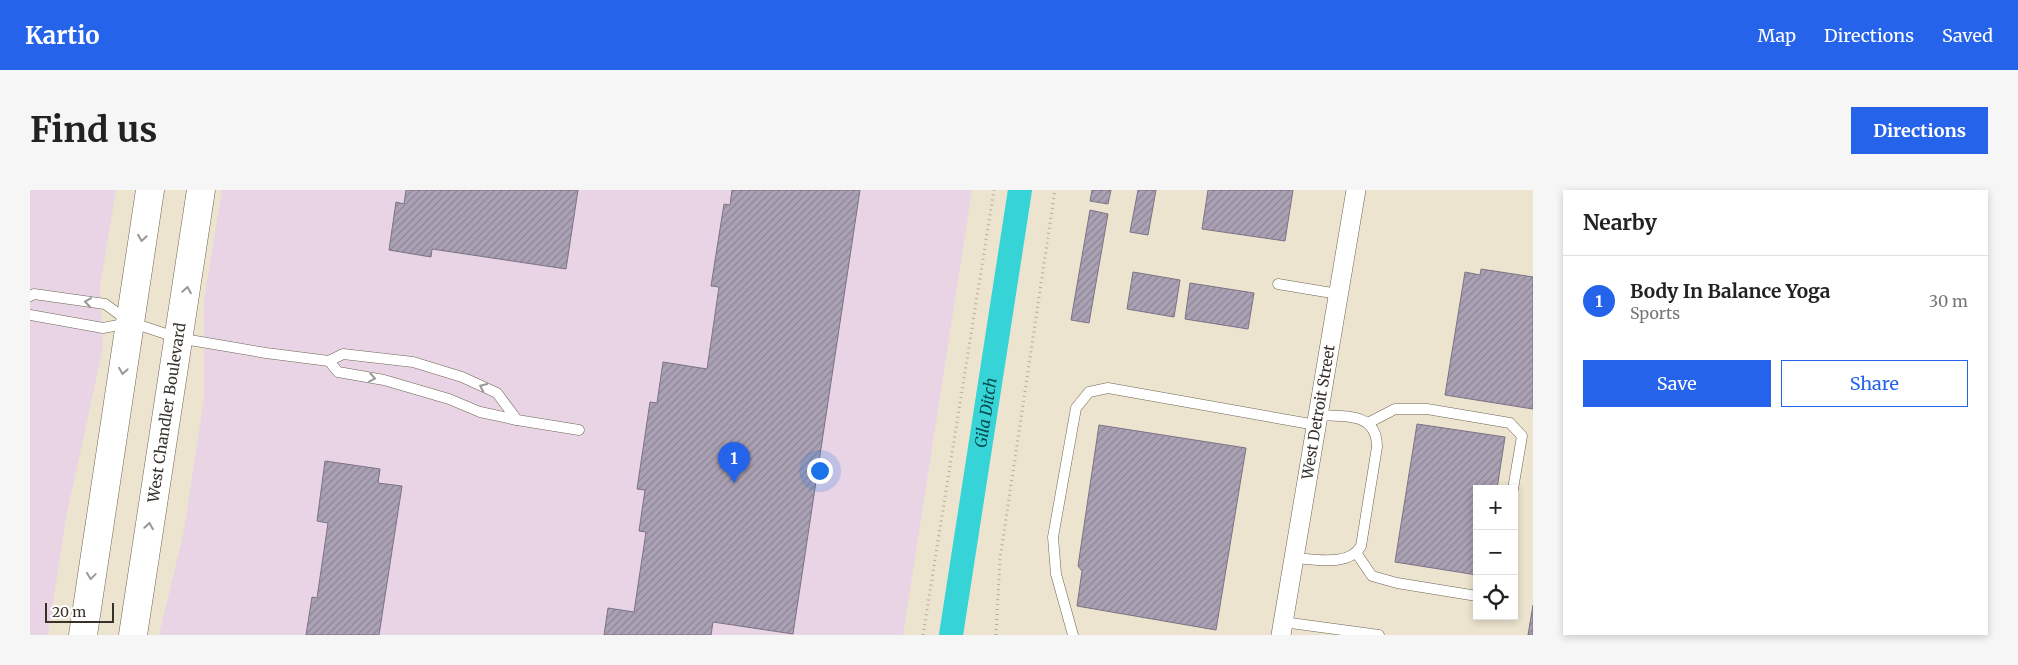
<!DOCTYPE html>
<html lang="en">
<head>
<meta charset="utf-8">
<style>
  :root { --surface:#fff; --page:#f6f6f6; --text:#222; --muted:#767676; --line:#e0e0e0; --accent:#2563eb }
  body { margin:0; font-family:Merriweather,serif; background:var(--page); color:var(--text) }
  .controls { position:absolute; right:15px; bottom:15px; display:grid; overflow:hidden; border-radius:0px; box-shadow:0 2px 8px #0003 }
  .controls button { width:45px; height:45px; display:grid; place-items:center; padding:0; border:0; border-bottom:1px solid var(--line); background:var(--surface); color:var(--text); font:25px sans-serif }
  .scale { position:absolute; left:15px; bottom:12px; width:69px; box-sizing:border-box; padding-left:5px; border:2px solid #36322a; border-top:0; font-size:14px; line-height:18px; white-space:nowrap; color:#36322a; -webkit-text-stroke:4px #fff; paint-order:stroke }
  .you { position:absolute; left:789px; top:280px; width:18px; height:18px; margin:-12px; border:4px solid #fff; border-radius:50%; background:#1a73e8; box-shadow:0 0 0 8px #1a73e833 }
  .badge { display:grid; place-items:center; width:32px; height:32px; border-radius:50%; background:var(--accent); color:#fff; font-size:16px; font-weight:700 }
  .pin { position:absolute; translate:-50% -41px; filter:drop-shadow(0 1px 2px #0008) }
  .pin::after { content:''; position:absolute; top:26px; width:18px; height:15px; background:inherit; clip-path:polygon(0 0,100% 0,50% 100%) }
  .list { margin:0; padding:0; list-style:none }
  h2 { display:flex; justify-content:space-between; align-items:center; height:65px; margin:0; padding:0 20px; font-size:21px }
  h2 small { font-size:16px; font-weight:400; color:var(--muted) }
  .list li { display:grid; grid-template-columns:32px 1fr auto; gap:15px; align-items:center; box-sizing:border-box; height:90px; padding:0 20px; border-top:1px solid var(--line) }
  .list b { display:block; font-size:19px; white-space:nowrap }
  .list p { margin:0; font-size:16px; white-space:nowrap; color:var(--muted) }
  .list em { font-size:16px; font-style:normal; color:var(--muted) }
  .actions { display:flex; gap:10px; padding:15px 20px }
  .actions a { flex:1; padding:11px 0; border:1px solid var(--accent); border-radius:0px; text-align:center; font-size:18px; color:var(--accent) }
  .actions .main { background:var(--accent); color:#fff }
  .icon { flex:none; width:28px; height:28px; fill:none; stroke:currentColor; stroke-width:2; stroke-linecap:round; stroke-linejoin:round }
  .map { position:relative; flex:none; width:1503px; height:445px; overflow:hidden; border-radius:0px }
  header { display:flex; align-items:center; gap:30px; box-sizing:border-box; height:70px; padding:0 25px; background:var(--accent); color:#fff }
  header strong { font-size:24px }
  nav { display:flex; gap:28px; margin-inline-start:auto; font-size:18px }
  .intro { display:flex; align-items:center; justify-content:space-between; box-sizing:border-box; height:120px; padding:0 30px }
  h1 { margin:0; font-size:35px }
  .button { padding:12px 22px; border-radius:0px; background:var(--accent); color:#fff; font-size:18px; font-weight:700 }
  main { display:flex; gap:30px; padding:0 30px }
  aside { flex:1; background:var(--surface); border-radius:0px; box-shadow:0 2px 8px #0003 }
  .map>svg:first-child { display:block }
</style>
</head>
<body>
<header>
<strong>Kartio</strong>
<nav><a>Map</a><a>Directions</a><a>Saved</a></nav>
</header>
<div class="intro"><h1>Find us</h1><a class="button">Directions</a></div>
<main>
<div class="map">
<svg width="1503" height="445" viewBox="0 0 1503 445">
  <defs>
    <pattern id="building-hatch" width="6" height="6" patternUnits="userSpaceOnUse" patternTransform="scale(1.25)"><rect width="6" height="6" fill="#aba1b5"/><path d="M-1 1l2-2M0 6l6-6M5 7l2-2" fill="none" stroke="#8c8493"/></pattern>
  </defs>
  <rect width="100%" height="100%" fill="#ede4cf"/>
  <g fill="#e8d4e4">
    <polygon points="0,0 86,0 70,96 73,157 36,328 18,445 0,445"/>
    <polygon points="192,0 942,0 873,445 129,445 154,341 174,208 174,110"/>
  </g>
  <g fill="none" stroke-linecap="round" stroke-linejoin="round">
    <path stroke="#36d4d7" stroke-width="24" id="s1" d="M921,445L990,0"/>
  </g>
  <g fill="url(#building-hatch)" stroke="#7b7284">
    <polygon points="376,0 548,0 536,79 402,59 401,67 359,60 366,12 374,14"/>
    <polygon points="702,0 830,0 763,444 683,432 681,445 574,445 578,418 604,422 616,342 609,341 615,300 607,299 620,212 627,213 633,172 677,179 689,97 681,96 694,14 700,15"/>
    <polygon points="1062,0 1081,0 1078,14 1060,11"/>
    <polygon points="1108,0 1126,0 1118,45 1100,42"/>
    <polygon points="1178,0 1263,0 1255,51 1172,39"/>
    <polygon points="1060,20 1078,24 1059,133 1041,130"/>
    <polygon points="1451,79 1503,87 1503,219 1415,205 1435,82 1450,85"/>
    <polygon points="1103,82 1150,90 1144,127 1097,119"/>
    <polygon points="1160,93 1224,103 1218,139 1155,129"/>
    <polygon points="1387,234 1475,247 1467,299 1447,299 1447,385 1365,372"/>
    <polygon points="1069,235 1216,258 1186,440 1047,416 1052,381 1048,376"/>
    <polygon points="295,271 350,279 348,293 372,296 349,445 276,445 282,407 287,408 298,333 287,331"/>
    <polygon points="1503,415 1503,445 1498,445"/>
  </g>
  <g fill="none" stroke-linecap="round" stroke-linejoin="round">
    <g stroke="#6d6452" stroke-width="11">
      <g id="service">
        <polyline points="1248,94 1308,104"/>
        <polyline points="0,106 4,104 75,114 100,132 148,148 236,163 299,171 313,164 383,172 432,187 467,203 487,230"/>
        <polyline points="0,125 73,138 99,133"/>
        <polyline points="299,171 308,182 354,190 419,209 450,222 487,230 549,240"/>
        <polyline points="1338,233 1365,219 1397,219 1480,233 1492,246 1483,299"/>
        <polyline points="1327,364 1342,386 1367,393 1447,406"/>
        <path d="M1263,368C1285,369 1319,377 1331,356L1347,257C1347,221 1313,227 1287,225"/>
        <polyline points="1253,432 1349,445"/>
        <polyline points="1043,445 1026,384 1023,347 1046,218 1059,202 1078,198 1286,235"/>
      </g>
    </g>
    <g stroke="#6d6452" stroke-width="20">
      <g id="minor">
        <path id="s2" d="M1251,445L1326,0"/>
      </g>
    </g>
    <g stroke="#6d6452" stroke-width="29">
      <g id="secondary">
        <polyline points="53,445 120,0"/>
        <path id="s3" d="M103,445L171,0"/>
      </g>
    </g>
    <g stroke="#b3ac9b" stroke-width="3" stroke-dasharray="1 4" stroke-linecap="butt">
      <polyline points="893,445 964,0"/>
      <polyline points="966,445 970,369 1025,0"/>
    </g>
    <use href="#service" stroke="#fff" stroke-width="10"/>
    <use href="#minor" stroke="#fff" stroke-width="19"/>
    <use href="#secondary" stroke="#fff" stroke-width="28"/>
  </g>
  <defs><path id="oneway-chevron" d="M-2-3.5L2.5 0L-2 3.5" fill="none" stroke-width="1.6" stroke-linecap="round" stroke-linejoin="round" transform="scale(1.25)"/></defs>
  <g stroke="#9a9894">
    <use href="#oneway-chevron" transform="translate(112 48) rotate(99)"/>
    <use href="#oneway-chevron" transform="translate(157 100) rotate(-81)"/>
    <use href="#oneway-chevron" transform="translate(58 112) rotate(-172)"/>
    <use href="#oneway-chevron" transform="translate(93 181) rotate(99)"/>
    <use href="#oneway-chevron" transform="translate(342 188) rotate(9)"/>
    <use href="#oneway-chevron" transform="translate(453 197) rotate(-155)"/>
    <use href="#oneway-chevron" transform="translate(119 336) rotate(-81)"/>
    <use href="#oneway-chevron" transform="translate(61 386) rotate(98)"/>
  </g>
  <g text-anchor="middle" stroke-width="5" stroke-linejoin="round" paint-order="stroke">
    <g font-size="15" fill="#36322a" stroke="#fff">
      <text dy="5" stroke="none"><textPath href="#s3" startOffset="225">West Chandler Boulevard</textPath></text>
      <text dy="5" stroke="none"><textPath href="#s2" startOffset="226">West Detroit Street</textPath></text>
    </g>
    <g font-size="16" font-style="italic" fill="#044a4c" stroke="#fff">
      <text dy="6" stroke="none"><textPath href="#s1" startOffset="225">Gila Ditch</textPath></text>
    </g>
  </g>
</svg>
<div class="controls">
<button>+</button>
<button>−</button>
<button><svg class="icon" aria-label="locate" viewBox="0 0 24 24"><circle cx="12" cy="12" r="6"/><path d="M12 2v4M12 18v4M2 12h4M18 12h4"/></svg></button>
</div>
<div class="scale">20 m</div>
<div class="you"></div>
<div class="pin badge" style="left:704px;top:293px">1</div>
</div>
<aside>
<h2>Nearby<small></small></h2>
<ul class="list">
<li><span class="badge">1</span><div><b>Body In Balance Yoga</b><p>Sports</p></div><em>30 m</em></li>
</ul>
<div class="actions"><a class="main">Save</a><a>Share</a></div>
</aside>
</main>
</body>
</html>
